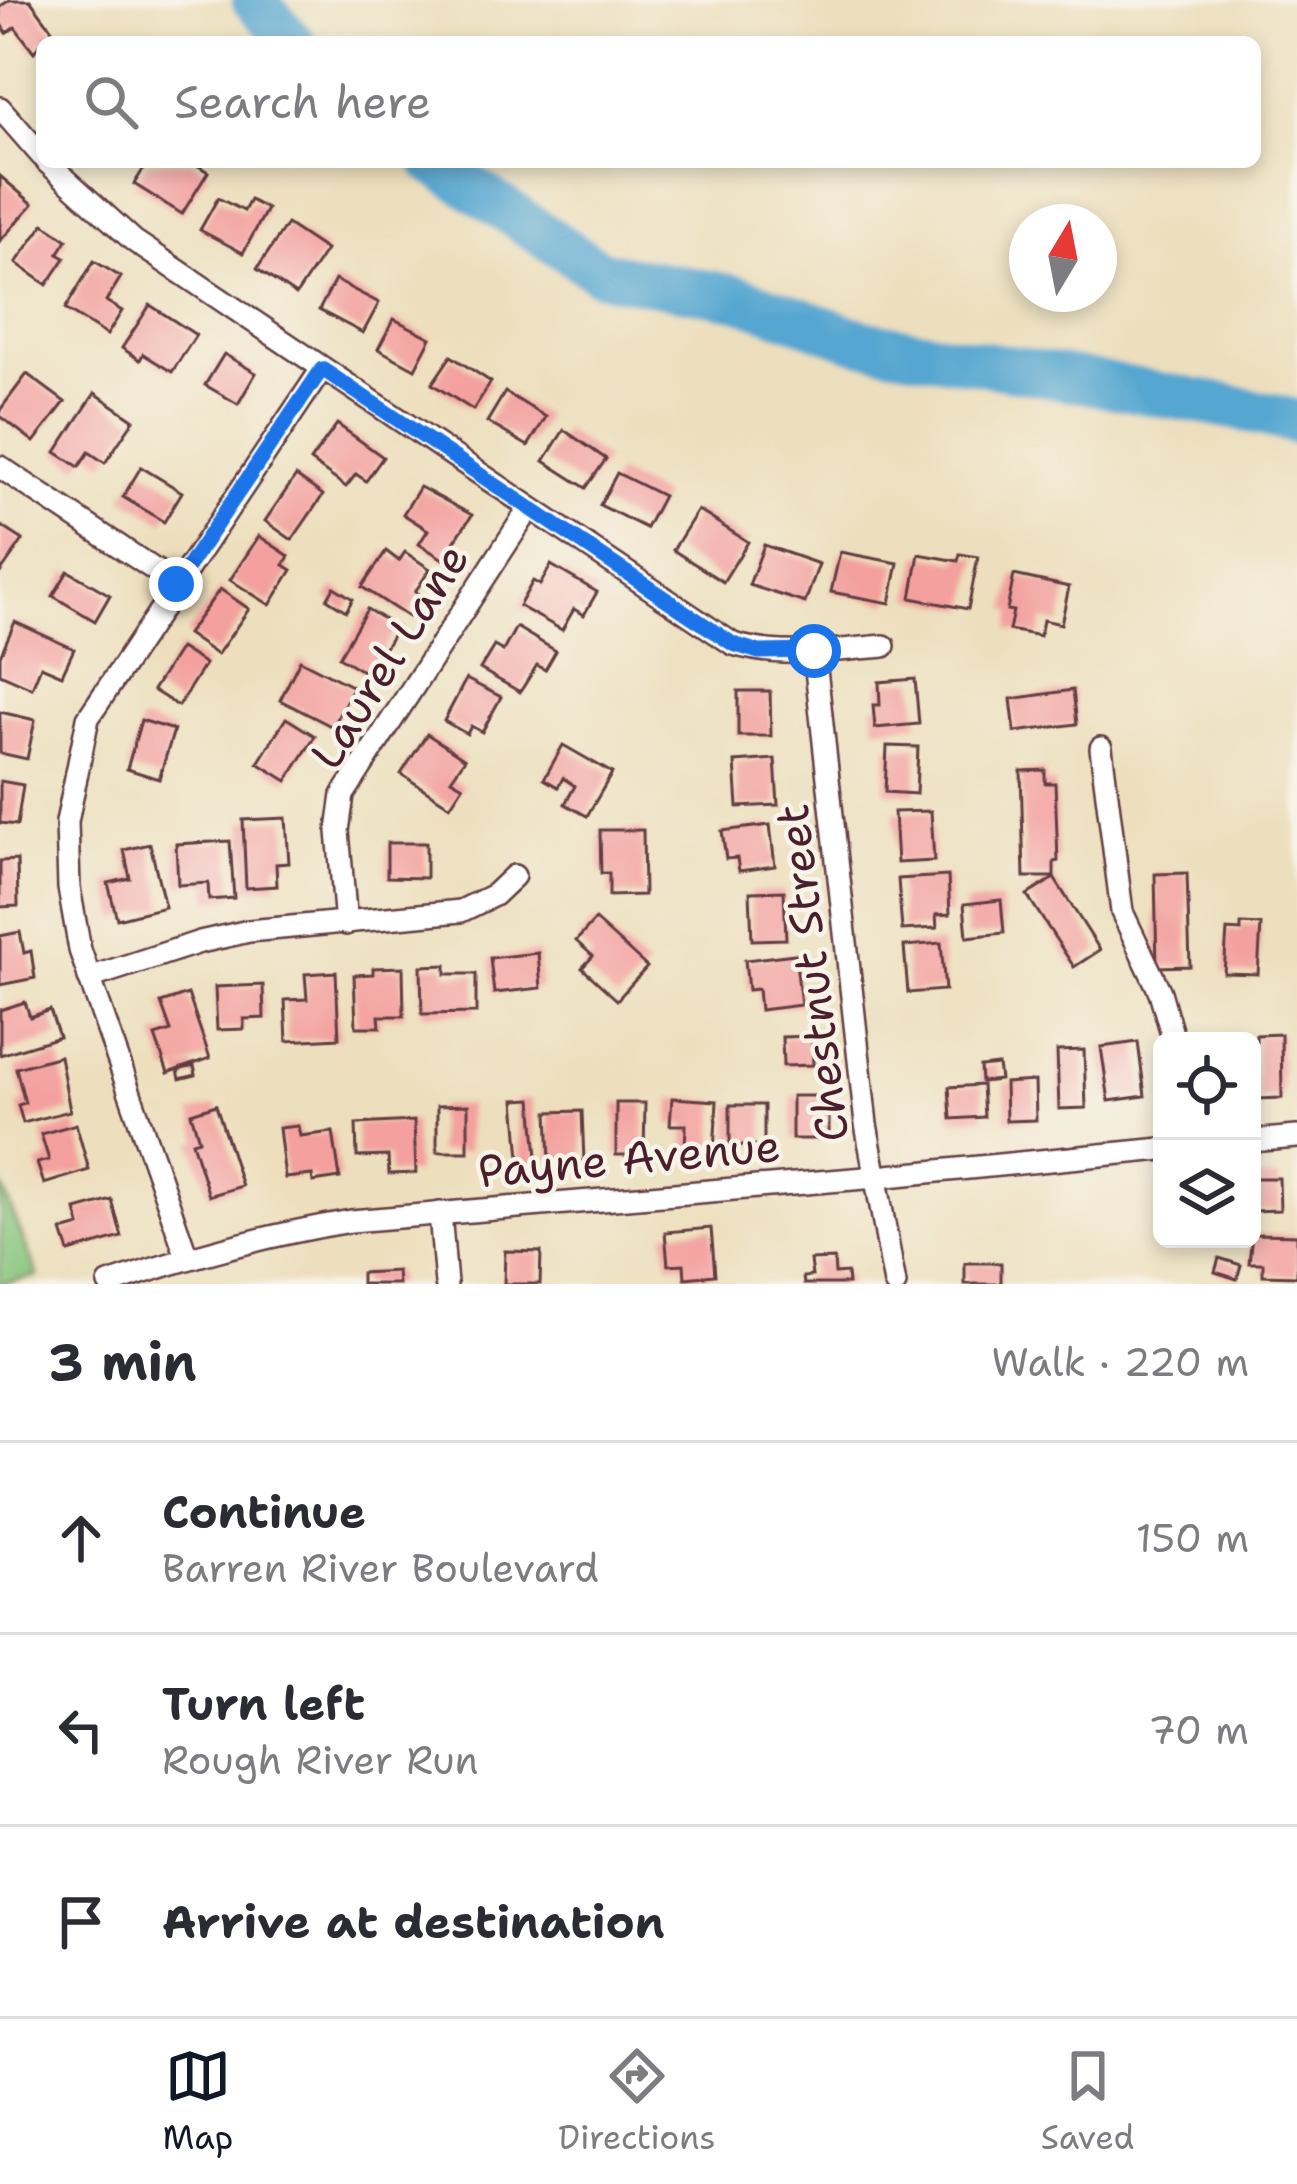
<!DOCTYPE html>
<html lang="en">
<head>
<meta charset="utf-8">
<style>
  :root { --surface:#fff; --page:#f7f7f7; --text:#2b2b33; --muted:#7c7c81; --line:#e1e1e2; --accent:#111827 }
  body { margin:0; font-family:"Shantell Sans",sans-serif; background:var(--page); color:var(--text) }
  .controls { position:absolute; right:36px; bottom:36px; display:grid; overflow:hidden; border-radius:18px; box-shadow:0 6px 18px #0003 }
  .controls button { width:108px; height:108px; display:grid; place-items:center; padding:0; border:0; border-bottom:3px solid var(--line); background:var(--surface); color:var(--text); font:60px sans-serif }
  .compass { position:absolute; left:1009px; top:204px; width:108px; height:108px; border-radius:50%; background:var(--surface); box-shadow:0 6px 18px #0003; rotate:10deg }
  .stop { position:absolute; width:36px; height:36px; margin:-27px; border:9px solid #1a73e8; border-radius:50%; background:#fff }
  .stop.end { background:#1a73e8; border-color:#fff; box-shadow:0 3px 12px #0008 }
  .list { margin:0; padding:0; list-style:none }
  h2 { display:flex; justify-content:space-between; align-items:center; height:156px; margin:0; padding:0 48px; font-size:51px }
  h2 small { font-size:39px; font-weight:400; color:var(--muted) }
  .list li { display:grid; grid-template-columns:78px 1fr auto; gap:36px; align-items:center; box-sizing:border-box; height:192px; padding:0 48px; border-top:3px solid var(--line) }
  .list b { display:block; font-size:45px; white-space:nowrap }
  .list p { margin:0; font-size:39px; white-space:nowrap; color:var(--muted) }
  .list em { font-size:39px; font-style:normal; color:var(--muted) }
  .icon { flex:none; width:66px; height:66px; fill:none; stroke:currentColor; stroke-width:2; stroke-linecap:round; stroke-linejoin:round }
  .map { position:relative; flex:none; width:1297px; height:1284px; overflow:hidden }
  .search { position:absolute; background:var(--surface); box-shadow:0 6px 18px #0003; left:36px; right:36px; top:36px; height:132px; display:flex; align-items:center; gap:30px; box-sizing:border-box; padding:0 42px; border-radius:18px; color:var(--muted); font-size:45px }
  .sheet { height:732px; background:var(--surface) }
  nav { display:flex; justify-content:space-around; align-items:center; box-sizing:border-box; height:168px; border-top:3px solid var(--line); background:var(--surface); font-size:33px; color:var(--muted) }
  nav a { display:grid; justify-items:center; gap:6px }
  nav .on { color:var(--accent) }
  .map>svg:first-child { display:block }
</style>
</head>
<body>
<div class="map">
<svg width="1297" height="1284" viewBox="0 0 1297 1284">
  <rect width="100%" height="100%" fill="#f7f3e8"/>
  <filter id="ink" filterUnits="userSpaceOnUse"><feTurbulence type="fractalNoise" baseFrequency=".00833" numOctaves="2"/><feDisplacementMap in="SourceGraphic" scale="24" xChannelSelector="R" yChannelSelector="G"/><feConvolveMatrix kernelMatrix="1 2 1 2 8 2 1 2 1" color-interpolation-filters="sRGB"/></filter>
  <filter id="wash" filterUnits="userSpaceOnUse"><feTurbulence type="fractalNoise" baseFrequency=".004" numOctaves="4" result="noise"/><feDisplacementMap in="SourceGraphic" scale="48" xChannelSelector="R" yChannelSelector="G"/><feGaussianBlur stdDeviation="2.7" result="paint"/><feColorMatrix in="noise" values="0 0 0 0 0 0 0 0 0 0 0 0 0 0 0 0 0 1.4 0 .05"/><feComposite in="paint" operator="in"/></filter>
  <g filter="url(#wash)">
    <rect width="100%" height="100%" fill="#eddfbd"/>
    <polygon fill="#88c67d" stroke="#697254" stroke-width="3" points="0,1182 38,1276 0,1284"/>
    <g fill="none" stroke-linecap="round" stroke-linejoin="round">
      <g stroke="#55a6d0" stroke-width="45">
        <polyline points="254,0 293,42"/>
        <polyline points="433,162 601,273 739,298 864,342 1242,409 1297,422"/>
      </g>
    </g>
    <g id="blocks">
      <g fill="#f3a09f">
        <polygon points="9,0 30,0 57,36 42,42 34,52 15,27 7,33 0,23 0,7"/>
        <polygon points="148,162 192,162 208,172 182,214 134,184"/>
        <polygon points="0,176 33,204 0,241"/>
        <polygon points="218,198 244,211 250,200 267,209 243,253 200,230"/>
        <polygon points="44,224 67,240 58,254 65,258 47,285 16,263"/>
        <polygon points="287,224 326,250 296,295 257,269"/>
        <polygon points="94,261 121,277 106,301 122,311 107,335 65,309"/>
        <polygon points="335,280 379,303 363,333 319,310"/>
        <polygon points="150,305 196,335 172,372 143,354 140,360 122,348"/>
        <polygon points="394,319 431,338 415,369 378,349"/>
        <polygon points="224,354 256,373 238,404 205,385"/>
        <polygon points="451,356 491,382 473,410 432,384"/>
        <polygon points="27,374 65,402 34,442 0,416 0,410"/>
        <polygon points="505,392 546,417 528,446 487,422"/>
        <polygon points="95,393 134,420 105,463 89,452 79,467 56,452"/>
        <polygon points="337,424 383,457 366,481 356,474 346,487 310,461"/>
        <polygon points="564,430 606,459 586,488 544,461"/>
        <polygon points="141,467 182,492 164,522 123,497"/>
        <polygon points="617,473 663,496 646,528 600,505"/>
        <polygon points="296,476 323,495 292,540 265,521"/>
        <polygon points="420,487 472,515 443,559 419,544 428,530 403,514"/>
        <polygon points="698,510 748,542 723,582 673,550"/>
        <polygon points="0,525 23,540 0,573"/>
        <polygon points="259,536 289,556 284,565 292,570 270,605 230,580"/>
        <polygon points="764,545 819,564 805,603 749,585"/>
        <polygon points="386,551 399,561 405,552 430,569 415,592 422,596 408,617 362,587"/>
        <polygon points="840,552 898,563 890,603 831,592"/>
        <polygon points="919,554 958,561 960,554 978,557 968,609 911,598"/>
        <polygon points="551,565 597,592 584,615 574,609 562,630 519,606 533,581 540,585"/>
        <polygon points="68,571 110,595 95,621 53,596"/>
        <polygon points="1014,575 1069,587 1061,624 1043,620 1040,636 1009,630 1013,611 1007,610"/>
        <polygon points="334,587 353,599 346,611 327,599"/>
        <polygon points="220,589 249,609 217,655 187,634"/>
        <polygon points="367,609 397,627 369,675 339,657"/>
        <polygon points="15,622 74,649 62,675 41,666 32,688 0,674 0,656"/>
        <polygon points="516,627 556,651 545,670 537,665 520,692 480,669 494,646 503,651"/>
        <polygon points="180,648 205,664 178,706 153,690"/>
        <polygon points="300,660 353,687 333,727 280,700"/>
        <polygon points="466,679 501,697 482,732 471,726 467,734 444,721"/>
        <polygon points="915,679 919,724 875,728 873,705 880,705 879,682"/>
        <polygon points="1073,690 1077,724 1015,732 1011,699"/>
        <polygon points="738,691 770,691 771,736 738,736"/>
        <polygon points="0,712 35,720 27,759 0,753"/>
        <polygon points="286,718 315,736 287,781 258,763"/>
        <polygon points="141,720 174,730 159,779 127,769"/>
        <polygon points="427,734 465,759 451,779 463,786 450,806 401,774"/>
        <polygon points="563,745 612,773 587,816 565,804 575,786 563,778 558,787 544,779"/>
        <polygon points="887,746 918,747 916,794 885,792"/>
        <polygon points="775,759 778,805 738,807 735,762"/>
        <polygon points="1045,770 1045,783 1055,783 1058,861 1054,862 1054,877 1024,877 1021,771"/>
        <polygon points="0,781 23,785 17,825 0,823"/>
        <polygon points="931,811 934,861 897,863 894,812"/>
        <polygon points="286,818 289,863 276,864 277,886 246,888 243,820"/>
        <polygon points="770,825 775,866 739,871 737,858 726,859 722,831"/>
        <polygon points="600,830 643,830 644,895 609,896 609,873 601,873"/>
        <polygon points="230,841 234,898 209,900 208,883 178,885 176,844"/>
        <polygon points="387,843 426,843 426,878 387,877"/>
        <polygon points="150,844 165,907 117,919 108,883 130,878 124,850"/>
        <polygon points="17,860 18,906 0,907 0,861"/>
        <polygon points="1187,873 1190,966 1157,967 1155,874"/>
        <polygon points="948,876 950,914 936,915 937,928 902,930 898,879"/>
        <polygon points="1054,878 1100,950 1074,967 1027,895"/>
        <polygon points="784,891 786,939 752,940 750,892"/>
        <polygon points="1001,900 1004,933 967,937 964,904"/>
        <polygon points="595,920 647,967 617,1000 582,968 593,956 576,941"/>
        <polygon points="1241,924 1261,925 1258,974 1224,973 1227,930 1241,931"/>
        <polygon points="20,932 24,953 31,951 35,978 0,985 0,936"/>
        <polygon points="941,943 945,990 908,993 904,946"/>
        <polygon points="538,953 541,988 494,993 490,958"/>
        <polygon points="795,954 801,1005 760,1010 758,989 748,990 745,960"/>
        <polygon points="446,965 446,974 476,974 476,1013 422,1014 421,966"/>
        <polygon points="403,967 404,1016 379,1016 380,1027 356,1027 354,975 373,974 373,968"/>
        <polygon points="336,972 339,1038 287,1041 285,1000 307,999 305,974"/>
        <polygon points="263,985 264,1018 244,1019 244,1029 217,1030 215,987"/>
        <polygon points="188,994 210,1058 168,1073 155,1036 171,1031 161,1003"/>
        <polygon points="25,1002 30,1017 50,1010 59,1037 0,1055 0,1010"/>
        <polygon points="1281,1034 1282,1098 1257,1099 1256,1035"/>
        <polygon points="812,1036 813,1065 783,1066 782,1037"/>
        <polygon points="1138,1042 1145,1096 1109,1101 1101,1047"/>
        <polygon points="1084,1050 1086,1108 1059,1109 1057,1051"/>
        <polygon points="60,1056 70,1111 23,1123 18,1105 25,1103 16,1068"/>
        <polygon points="998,1065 1000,1080 981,1082 980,1067"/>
        <polygon points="194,1066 196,1075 180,1079 178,1070"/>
        <polygon points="1035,1081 1036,1120 1006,1121 1005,1083"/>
        <polygon points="982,1085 984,1117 951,1119 949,1087"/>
        <rect x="792" y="1096" width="37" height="43"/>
        <polygon points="672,1098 717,1101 714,1151 685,1149 686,1125 670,1125"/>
        <polygon points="532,1099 538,1169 521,1170 515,1100"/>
        <polygon points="616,1103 645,1103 644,1155 616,1155"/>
        <polygon points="216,1105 242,1186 209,1196 192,1142 199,1140 191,1113"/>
        <polygon points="468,1105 468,1152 437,1152 437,1106"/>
        <polygon points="730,1105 764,1105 764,1145 730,1146"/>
        <polygon points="582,1111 584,1161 550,1162 548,1112"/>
        <polygon points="414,1121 416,1173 389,1174 388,1156 357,1157 356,1124"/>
        <polygon points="76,1124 89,1170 44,1184 37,1163 49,1160 41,1134"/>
        <polygon points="298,1126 300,1136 333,1132 340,1178 313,1182 312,1175 285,1178 279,1128"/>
        <polygon points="1252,1178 1279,1178 1280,1210 1252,1211"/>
        <polygon points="112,1200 122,1237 69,1252 62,1231 80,1226 76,1210"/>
        <polygon points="711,1228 715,1275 685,1278 684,1264 668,1265 665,1232"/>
        <polygon points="1252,1234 1297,1235 1297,1276 1263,1275 1263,1263 1249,1263"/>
        <polygon points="505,1251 541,1252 540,1284 504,1284"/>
        <polygon points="1219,1258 1241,1265 1237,1279 1215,1272"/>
        <polygon points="834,1259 835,1274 847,1273 848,1284 804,1284 803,1277 812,1276 810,1260"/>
        <rect x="965" y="1263" width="36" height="21"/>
        <polygon points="397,1271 398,1284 361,1284 361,1273"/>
      </g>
    </g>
  </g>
  <g filter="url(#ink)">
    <use href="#blocks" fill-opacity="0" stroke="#623c41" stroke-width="3"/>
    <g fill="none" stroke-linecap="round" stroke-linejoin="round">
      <g stroke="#623c41" stroke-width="26">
        <g id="street">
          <polyline points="0,108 42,156"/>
          <path d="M47,162L134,241L733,644C783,659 833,650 884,646"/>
          <polyline points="0,467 176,584"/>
          <polyline points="814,651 866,1124 895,1284"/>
          <polyline points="1101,748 1122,912 1160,992 1174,1041"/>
          <polyline points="346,924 338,831 343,795 529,509"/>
          <polyline points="89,978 200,942 249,931 461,911 494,895 514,876"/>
          <polyline points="1252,1141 1297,1137"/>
          <polyline points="440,1213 446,1284"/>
          <polyline points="187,1257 80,950 69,888 67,822 88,718 322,369"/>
          <path d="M109,1284C189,1256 267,1235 351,1221L877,1177L1162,1149"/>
        </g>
      </g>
      <use href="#street" stroke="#fff" stroke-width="21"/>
    </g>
  </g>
  <g fill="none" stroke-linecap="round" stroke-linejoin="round" filter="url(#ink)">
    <polyline stroke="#1a73e8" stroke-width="15" points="176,584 322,369 733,644 759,652 814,651"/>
  </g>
  <g text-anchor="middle" stroke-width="9" stroke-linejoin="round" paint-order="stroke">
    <g font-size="45" fill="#4a1f2b" stroke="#f7f3e8">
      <text transform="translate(389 656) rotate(-58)" y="16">Laurel Lane</text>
      <text transform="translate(812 973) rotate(-97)" y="16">Chestnut Street</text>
      <text transform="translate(629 1158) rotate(-5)" y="16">Payne Avenue</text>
    </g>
  </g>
</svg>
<div class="controls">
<button><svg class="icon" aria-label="locate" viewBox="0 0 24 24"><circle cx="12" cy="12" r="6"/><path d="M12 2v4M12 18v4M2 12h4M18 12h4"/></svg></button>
<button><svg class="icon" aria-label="layers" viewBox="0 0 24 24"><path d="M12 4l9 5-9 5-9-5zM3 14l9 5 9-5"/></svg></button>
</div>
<svg class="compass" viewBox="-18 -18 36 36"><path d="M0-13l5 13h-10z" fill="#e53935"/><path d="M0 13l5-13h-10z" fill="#7c7c81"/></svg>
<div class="stop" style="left:814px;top:651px"></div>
<div class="stop end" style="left:176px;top:584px"></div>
<div class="search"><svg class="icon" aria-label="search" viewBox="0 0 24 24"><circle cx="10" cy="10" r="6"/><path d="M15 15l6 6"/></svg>Search here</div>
</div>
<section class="sheet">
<h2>3 min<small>Walk · 220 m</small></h2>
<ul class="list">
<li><svg class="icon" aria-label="ahead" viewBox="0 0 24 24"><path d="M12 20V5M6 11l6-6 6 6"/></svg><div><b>Continue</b><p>Barren River Boulevard</p></div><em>150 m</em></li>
<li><svg class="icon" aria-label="left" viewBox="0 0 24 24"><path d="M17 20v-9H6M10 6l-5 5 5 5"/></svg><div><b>Turn left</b><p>Rough River Run</p></div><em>70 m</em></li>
<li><svg class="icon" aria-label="arrive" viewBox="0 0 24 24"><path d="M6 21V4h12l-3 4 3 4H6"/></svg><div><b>Arrive at destination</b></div></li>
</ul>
</section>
<nav>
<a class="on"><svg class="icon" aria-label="map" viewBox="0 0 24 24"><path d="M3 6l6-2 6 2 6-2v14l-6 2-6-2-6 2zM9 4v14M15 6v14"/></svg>Map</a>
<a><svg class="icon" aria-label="directions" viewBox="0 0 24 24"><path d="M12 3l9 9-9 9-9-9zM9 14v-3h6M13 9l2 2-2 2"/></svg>Directions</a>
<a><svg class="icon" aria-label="saved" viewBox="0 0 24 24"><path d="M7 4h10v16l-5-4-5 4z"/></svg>Saved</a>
</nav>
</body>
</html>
